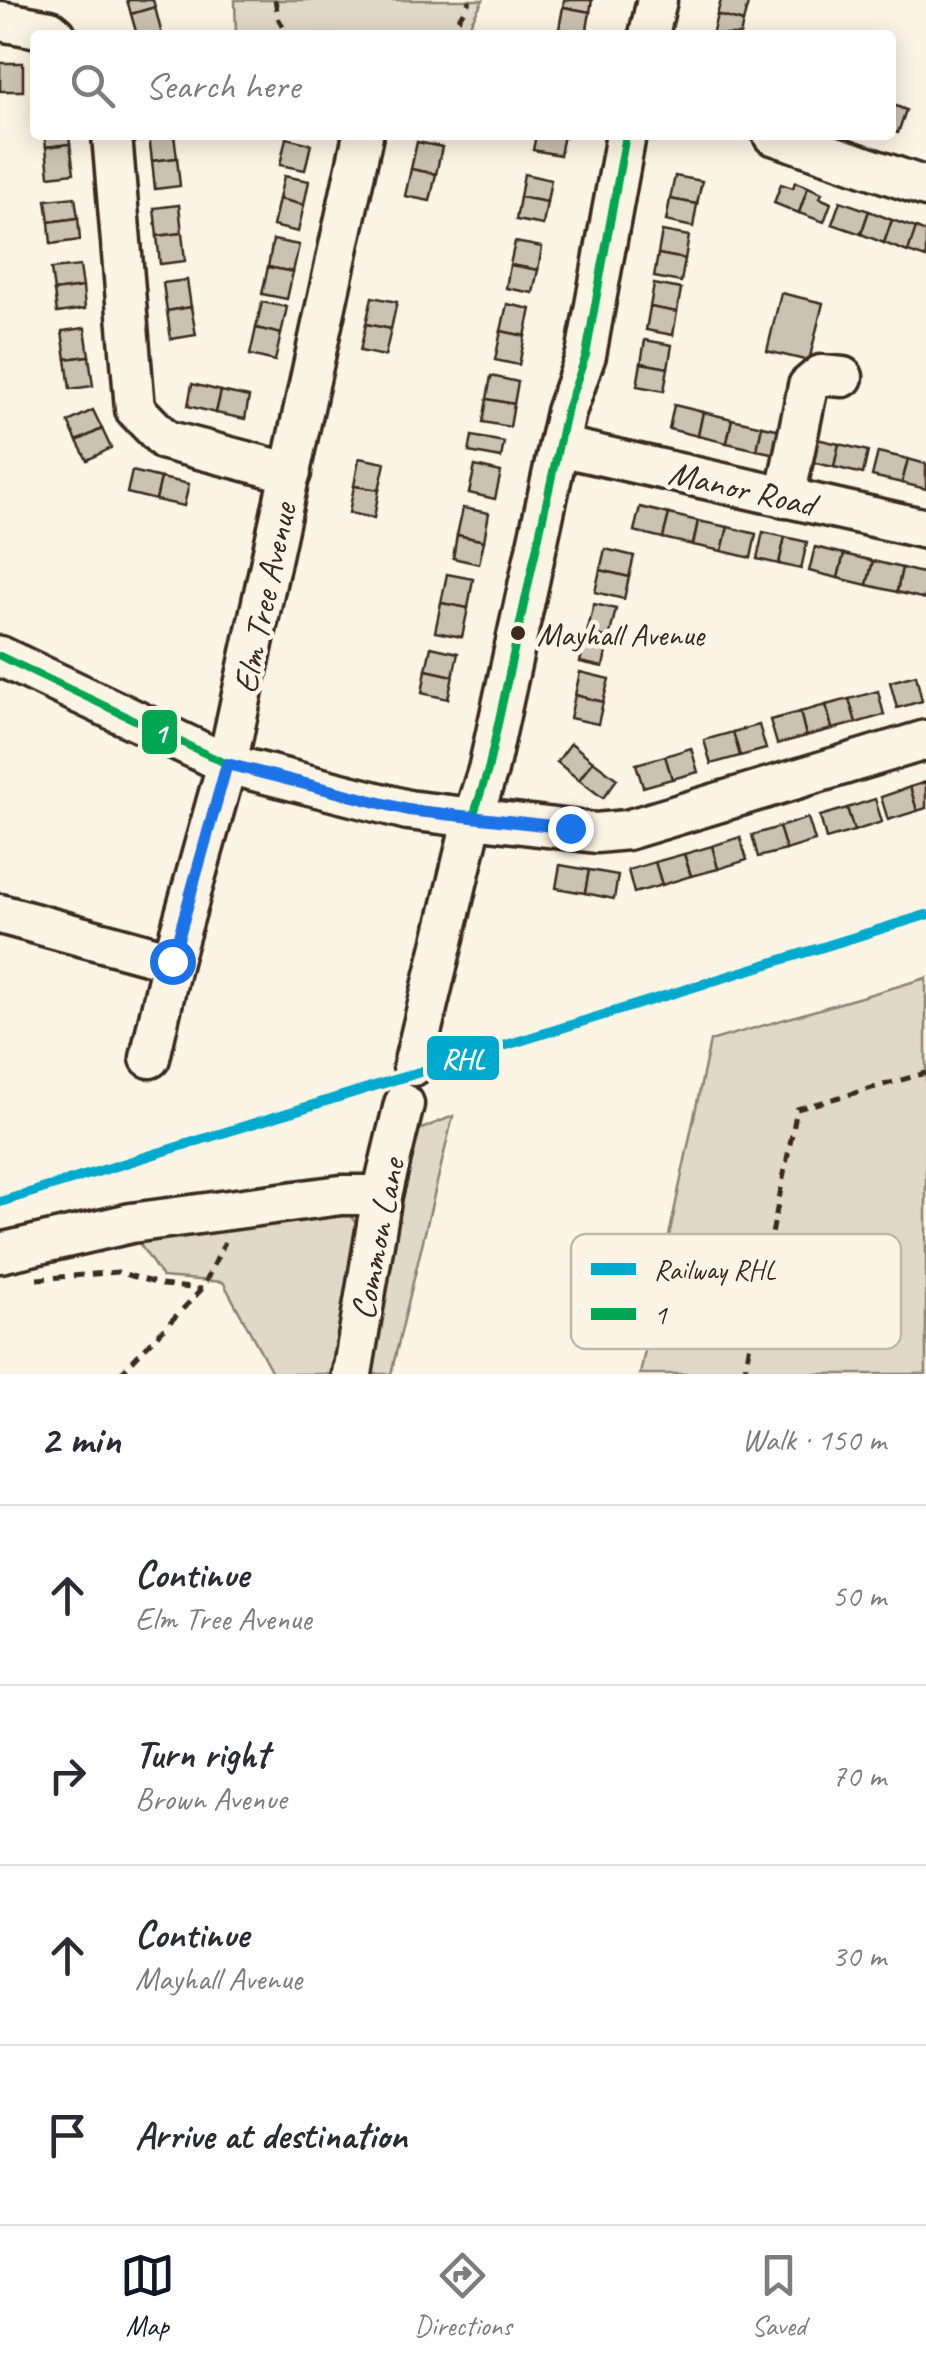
<!DOCTYPE html>
<html lang="en">
<head>
<meta charset="utf-8">
<style>
  :root { --surface:#fff; --page:#f2f2f3; --text:#2b2b33; --muted:#7c7c81; --line:#e1e1e2; --accent:#111827 }
  body { margin:0; font-family:Caveat,sans-serif; background:var(--page); color:var(--text) }
  .stop { position:absolute; width:30px; height:30px; margin:-22px; border:8px solid #1a73e8; border-radius:50%; background:#fff }
  .stop.end { background:#1a73e8; border-color:#fff; box-shadow:0 2px 10px #0008 }
  .list { margin:0; padding:0; list-style:none }
  h2 { display:flex; justify-content:space-between; align-items:center; height:130px; margin:0; padding:0 40px; font-size:42px }
  h2 small { font-size:32px; font-weight:400; color:var(--muted) }
  .list li { display:grid; grid-template-columns:65px 1fr auto; gap:30px; align-items:center; box-sizing:border-box; height:180px; padding:0 40px; border-top:2px solid var(--line) }
  .list b { display:block; font-size:38px; white-space:nowrap }
  .list p { margin:0; font-size:32px; white-space:nowrap; color:var(--muted) }
  .list em { font-size:32px; font-style:normal; color:var(--muted) }
  .icon { flex:none; width:55px; height:55px; fill:none; stroke:currentColor; stroke-width:2; stroke-linecap:round; stroke-linejoin:round }
  .map { position:relative; flex:none; width:926px; height:1374px; overflow:hidden }
  .search { position:absolute; background:var(--surface); box-shadow:0 5px 25px #0003; left:30px; right:30px; top:30px; height:110px; display:flex; align-items:center; gap:25px; box-sizing:border-box; padding:0 35px; border-radius:10px; color:var(--muted); font-size:38px }
  .sheet { height:850px; background:var(--surface) }
  nav { display:flex; justify-content:space-around; align-items:center; box-sizing:border-box; height:140px; border-top:2px solid var(--line); background:var(--surface); font-size:28px; color:var(--muted) }
  nav a { display:grid; justify-items:center; gap:5px }
  nav .on { color:var(--accent) }
  .map>svg:first-child { display:block }
</style>
</head>
<body>
<div class="map">
<svg width="926" height="1374" viewBox="0 0 926 1374">
  <rect width="100%" height="100%" fill="#fcf5e5"/>
  <filter id="ink" filterUnits="userSpaceOnUse"><feTurbulence type="fractalNoise" baseFrequency=".01" numOctaves="2"/><feDisplacementMap in="SourceGraphic" scale="20" xChannelSelector="R" yChannelSelector="G"/><feConvolveMatrix kernelMatrix="1 2 1 2 8 2 1 2 1" color-interpolation-filters="sRGB"/></filter>
  <g filter="url(#ink)">
    <g fill="#e0d8c8" stroke="#8e8173" stroke-width="2.5">
      <polygon points="235,0 483,0 464,35 236,35"/>
      <polygon points="926,978 926,1374 640,1374 710,1041"/>
      <polygon points="453,1116 391,1374 359,1374 414,1132"/>
      <polygon points="322,1213 349,1214 365,1235 339,1374 273,1374 223,1282 162,1277 137,1240"/>
    </g>
    <g fill="#ccc2b3" stroke="#3b2a1e" stroke-width="2.5">
      <polygon points="127,0 153,0 155,7 131,14"/>
      <polygon points="564,0 592,0 590,12 563,7"/>
      <polygon points="721,0 749,0 743,22 717,15"/>
      <polygon points="155,7 162,35 137,35 131,14"/>
      <polygon points="563,7 590,12 586,35 559,29"/>
      <polygon points="717,15 743,22 740,35 712,35"/>
      <rect x="0" y="63" width="23" height="28"/>
      <polygon points="891,104 906,110 898,133 891,131"/>
      <polygon points="44,135 69,135 70,144 46,147"/>
      <polygon points="149,135 174,135 177,158 152,161"/>
      <polygon points="536,135 564,135 560,155 533,150"/>
      <polygon points="286,138 311,144 305,170 280,165"/>
      <polygon points="417,142 442,147 436,174 411,169"/>
      <polygon points="70,144 74,173 49,176 46,147"/>
      <polygon points="177,158 180,186 155,189 152,161"/>
      <polygon points="411,169 436,174 430,201 405,196"/>
      <polygon points="524,174 551,180 547,202 520,197"/>
      <polygon points="284,176 309,181 304,205 279,199"/>
      <polygon points="675,176 702,181 697,204 670,199"/>
      <polygon points="795,182 808,187 799,213 774,203 781,184 793,188"/>
      <polygon points="808,187 822,193 820,198 831,203 824,222 799,213"/>
      <polygon points="75,197 78,218 49,222 46,200"/>
      <polygon points="520,197 547,202 543,225 516,220"/>
      <polygon points="279,199 304,205 298,232 273,226"/>
      <polygon points="670,199 697,204 693,227 666,221"/>
      <polygon points="840,201 869,211 861,234 832,224"/>
      <polygon points="179,205 182,233 157,236 154,208"/>
      <polygon points="869,211 892,220 884,243 861,234"/>
      <polygon points="78,218 80,240 51,244 49,222"/>
      <polygon points="892,220 916,228 908,252 884,243"/>
      <polygon points="916,228 926,232 926,258 908,252"/>
      <polygon points="662,231 689,236 685,259 658,254"/>
      <polygon points="182,233 185,261 160,264 157,236"/>
      <polygon points="273,240 299,245 293,272 268,267"/>
      <polygon points="515,242 542,247 538,270 510,265"/>
      <polygon points="658,254 685,259 681,282 654,277"/>
      <polygon points="510,265 538,270 533,293 506,288"/>
      <polygon points="80,266 83,287 54,291 51,269"/>
      <polygon points="268,267 293,272 287,299 262,294"/>
      <polygon points="187,280 191,307 167,311 163,283"/>
      <polygon points="654,284 681,289 677,312 650,307"/>
      <polygon points="83,287 85,309 57,313 54,291"/>
      <polygon points="781,293 823,303 809,361 767,351"/>
      <polygon points="372,297 397,302 391,329 366,324"/>
      <polygon points="262,302 287,307 281,334 256,328"/>
      <polygon points="507,304 531,309 525,336 501,331"/>
      <polygon points="191,307 196,335 171,339 167,311"/>
      <polygon points="650,307 677,312 673,335 646,330"/>
      <polygon points="366,324 391,329 385,356 360,351"/>
      <polygon points="85,328 89,356 66,359 62,331"/>
      <polygon points="256,328 281,334 275,361 250,355"/>
      <polygon points="501,331 525,336 519,365 495,360"/>
      <polygon points="645,340 672,345 668,368 641,363"/>
      <polygon points="89,356 93,386 70,389 66,359"/>
      <polygon points="641,363 668,368 664,391 637,386"/>
      <polygon points="491,376 518,382 514,404 487,399"/>
      <polygon points="192,384 221,391 216,413 188,406"/>
      <polygon points="221,391 249,397 245,419 216,413"/>
      <polygon points="487,399 514,404 510,427 483,422"/>
      <polygon points="674,405 703,412 698,436 669,429"/>
      <polygon points="93,410 102,429 77,441 68,422"/>
      <polygon points="703,412 732,419 727,443 698,436"/>
      <polygon points="732,419 762,426 757,450 727,443"/>
      <polygon points="762,426 791,432 785,456 757,450"/>
      <polygon points="102,429 111,448 87,460 77,441"/>
      <polygon points="472,436 504,442 501,458 469,452"/>
      <polygon points="812,438 839,444 834,467 806,461"/>
      <polygon points="839,444 868,451 863,474 834,467"/>
      <polygon points="878,452 908,459 902,483 872,476"/>
      <polygon points="359,458 385,463 379,490 354,486"/>
      <polygon points="908,459 926,464 926,489 902,483"/>
      <polygon points="475,466 501,472 495,499 469,493"/>
      <polygon points="132,471 161,478 156,500 127,493"/>
      <polygon points="161,478 189,484 184,506 156,500"/>
      <polygon points="354,486 379,490 374,518 349,513"/>
      <polygon points="640,507 669,514 663,538 634,531"/>
      <polygon points="463,508 489,513 484,541 457,535"/>
      <polygon points="669,514 698,521 693,545 663,538"/>
      <polygon points="698,521 728,527 722,551 693,545"/>
      <polygon points="728,527 756,534 751,558 722,551"/>
      <polygon points="763,532 785,537 779,564 757,559"/>
      <polygon points="457,535 484,541 479,564 453,558"/>
      <polygon points="785,537 807,542 801,569 779,564"/>
      <polygon points="815,547 844,554 838,578 809,571"/>
      <polygon points="605,549 634,556 629,577 600,570"/>
      <polygon points="844,554 873,561 867,585 838,578"/>
      <polygon points="873,561 902,568 897,592 867,585"/>
      <polygon points="902,568 926,574 925,599 897,592"/>
      <polygon points="600,570 629,577 624,599 595,592"/>
      <polygon points="447,574 473,579 468,608 441,603"/>
      <polygon points="441,603 468,608 462,637 435,632"/>
      <polygon points="594,604 616,609 609,638 587,633"/>
      <polygon points="587,633 609,638 603,667 580,662"/>
      <polygon points="431,647 458,653 453,676 426,670"/>
      <polygon points="426,670 453,676 448,699 422,693"/>
      <polygon points="580,672 609,679 603,702 575,695"/>
      <polygon points="916,675 922,701 897,708 890,682"/>
      <polygon points="878,691 884,715 856,723 849,699"/>
      <polygon points="575,695 603,702 598,724 570,718"/>
      <polygon points="849,699 856,723 832,729 826,705"/>
      <polygon points="826,705 832,729 806,736 800,712"/>
      <polygon points="800,712 806,736 777,744 770,720"/>
      <polygon points="759,725 766,749 740,756 733,732"/>
      <polygon points="733,732 740,756 711,764 704,740"/>
      <polygon points="571,743 593,761 579,780 557,762"/>
      <polygon points="691,748 698,772 672,779 665,756"/>
      <polygon points="665,756 672,779 643,787 636,764"/>
      <polygon points="593,761 617,779 603,798 579,780"/>
      <polygon points="926,782 926,808 917,811 910,787"/>
      <polygon points="910,787 917,811 888,820 881,797"/>
      <polygon points="875,799 882,822 854,831 847,808"/>
      <polygon points="847,808 854,831 826,839 820,816"/>
      <polygon points="808,818 815,841 786,850 779,827"/>
      <polygon points="779,827 786,850 758,857 752,835"/>
      <polygon points="740,837 747,860 718,869 712,846"/>
      <polygon points="712,846 718,869 691,876 684,854"/>
      <polygon points="684,854 691,876 662,885 655,862"/>
      <polygon points="655,862 662,885 634,893 628,870"/>
      <polygon points="560,865 589,870 585,893 556,888"/>
      <polygon points="589,870 618,875 614,899 585,893"/>
    </g>
    <g fill="none" stroke-linecap="round" stroke-linejoin="round">
      <g stroke="#3b2a1e" stroke-width="45">
        <g id="minor">
          <polyline points="0,21 50,30 56,35"/>
          <polyline points="649,35 657,0"/>
          <polyline points="112,135 135,409 165,440 291,473"/>
          <polyline points="773,135 926,187"/>
          <polyline points="559,446 926,529"/>
          <polyline points="785,498 808,386 821,375 843,377"/>
          <polyline points="0,656 227,764 408,810 596,833 627,830 926,740"/>
          <polyline points="0,914 172,961"/>
          <polyline points="150,1058 172,961 227,764 363,135"/>
          <polyline points="413,1066 473,817 488,770 566,412 586,355 626,135"/>
          <polyline points="0,1253 131,1223 341,1195 382,1195"/>
          <polyline points="352,1374 382,1195 404,1104"/>
        </g>
      </g>
      <g stroke="#3b2a1e" stroke-width="5" stroke-dasharray="10 8" stroke-linecap="butt">
        <polyline points="275,0 279,20 289,35"/>
        <polyline points="449,35 470,0"/>
        <polyline points="37,1279 118,1272 162,1285 202,1289"/>
        <polyline points="120,1374 202,1289 225,1242"/>
        <polyline points="744,1374 797,1109 926,1073"/>
      </g>
      <use href="#minor" stroke="#fcf5e5" stroke-width="38"/>
      <g stroke="#fcf5e5" stroke-width="15">
        <g id="bus-1">
          <polyline points="0,656 227,764 408,810 473,817"/>
          <polyline points="473,817 488,770 566,412 586,355 626,135"/>
        </g>
      </g>
      <use href="#bus-1" stroke="#00a651" stroke-width="8"/>
      <g stroke="#fcf5e5" stroke-width="18">
        <polyline id="rail-1" points="0,1202 926,915"/>
      </g>
      <use href="#rail-1" stroke="#00a9ce" stroke-width="10"/>
    </g>
  </g>
  <g fill="none" stroke-linecap="round" stroke-linejoin="round" filter="url(#ink)">
    <polyline stroke="#1a73e8" stroke-width="12" points="172,961 227,764 408,810 570,828"/>
  </g>
  <circle fill="#3b2a1e" stroke="#fcf5e5" stroke-width="4" cx="518" cy="633" r="9"/>
  <g text-anchor="middle" stroke-width="9" stroke-linejoin="round" paint-order="stroke">
    <g font-size="32" fill="#3b2a1e" stroke="#fcf5e5" text-anchor="start">
      <text x="537" y="645">Mayhall Avenue</text>
    </g>
    <g font-size="35" fill="#3b2a1e" stroke="#fcf5e5">
      <text transform="translate(742 488) rotate(13)" y="12">Manor Road</text>
      <text transform="translate(264 598) rotate(-78)" y="12">Elm Tree Avenue</text>
      <text transform="translate(377 1239) rotate(-79)" y="12">Common Lane</text>
    </g>
  </g>
  <rect x="571" y="1234" width="330" height="115" rx="15" fill="#fcf5e5" stroke="#c2b8a9" stroke-width="2.5"/>
  <rect x="591" y="1263" width="45" height="12" fill="#00a9ce"/>
  <rect x="591" y="1308" width="45" height="12" fill="#00a651"/>
  <g font-size="28" fill="#3b2a1e">
    <text x="654" y="1279">Railway RHL</text>
    <text x="654" y="1324">1</text>
  </g>
  <g stroke="#fcf5e5" stroke-width="4">
    <rect x="140" y="708" width="39" height="48" rx="10" fill="#00a651"/>
    <rect x="425" y="1034" width="76" height="48" rx="10" fill="#00a9ce"/>
  </g>
  <g font-size="28" text-anchor="middle" font-weight="bold" fill="#fff">
    <text x="160" y="742">1</text>
    <text x="463" y="1068">RHL</text>
  </g>
</svg>
<div class="stop" style="left:172px;top:961px"></div>
<div class="stop end" style="left:570px;top:828px"></div>
<div class="search"><svg class="icon" aria-label="search" viewBox="0 0 24 24"><circle cx="10" cy="10" r="6"/><path d="M15 15l6 6"/></svg>Search here</div>
</div>
<section class="sheet">
<h2>2 min<small>Walk · 150 m</small></h2>
<ul class="list">
<li><svg class="icon" aria-label="ahead" viewBox="0 0 24 24"><path d="M12 20V5M6 11l6-6 6 6"/></svg><div><b>Continue</b><p>Elm Tree Avenue</p></div><em>50 m</em></li>
<li><svg class="icon" aria-label="right" viewBox="0 0 24 24"><path d="M7 20v-9h11M14 6l5 5-5 5"/></svg><div><b>Turn right</b><p>Brown Avenue</p></div><em>70 m</em></li>
<li><svg class="icon" aria-label="ahead" viewBox="0 0 24 24"><path d="M12 20V5M6 11l6-6 6 6"/></svg><div><b>Continue</b><p>Mayhall Avenue</p></div><em>30 m</em></li>
<li><svg class="icon" aria-label="arrive" viewBox="0 0 24 24"><path d="M6 21V4h12l-3 4 3 4H6"/></svg><div><b>Arrive at destination</b></div></li>
</ul>
</section>
<nav>
<a class="on"><svg class="icon" aria-label="map" viewBox="0 0 24 24"><path d="M3 6l6-2 6 2 6-2v14l-6 2-6-2-6 2zM9 4v14M15 6v14"/></svg>Map</a>
<a><svg class="icon" aria-label="directions" viewBox="0 0 24 24"><path d="M12 3l9 9-9 9-9-9zM9 14v-3h6M13 9l2 2-2 2"/></svg>Directions</a>
<a><svg class="icon" aria-label="saved" viewBox="0 0 24 24"><path d="M7 4h10v16l-5-4-5 4z"/></svg>Saved</a>
</nav>
</body>
</html>
